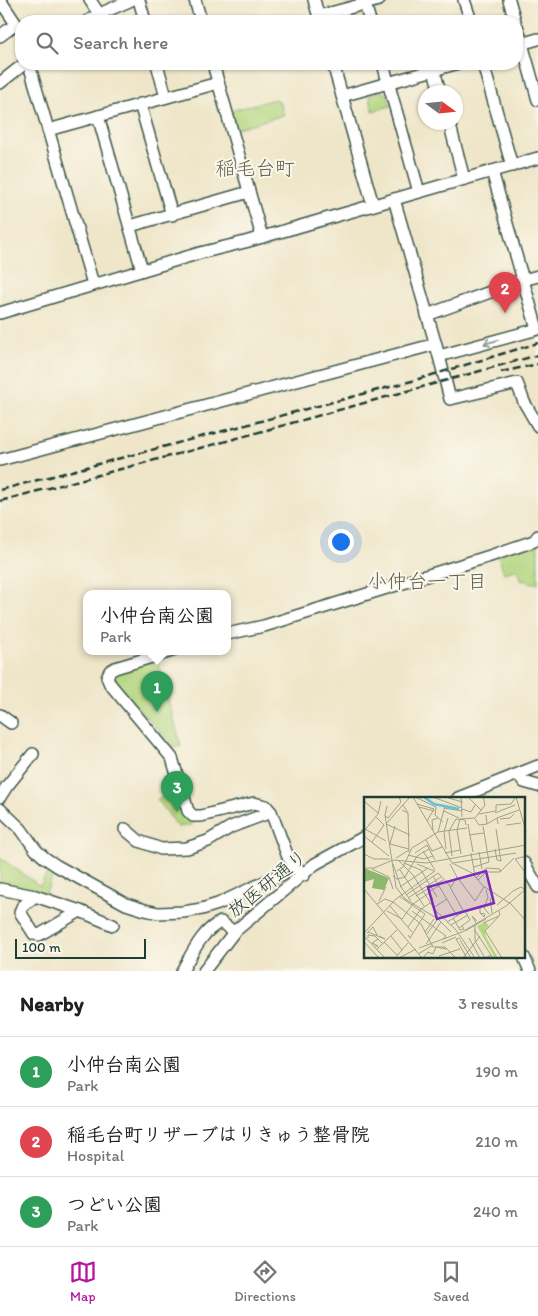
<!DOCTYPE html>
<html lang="en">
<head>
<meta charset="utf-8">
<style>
  :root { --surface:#fff; --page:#f2f2f2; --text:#202124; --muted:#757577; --line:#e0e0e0; --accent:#b5179e }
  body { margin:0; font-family:Itim,"Klee One",sans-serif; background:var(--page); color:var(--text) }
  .compass { position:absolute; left:418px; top:85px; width:45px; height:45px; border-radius:50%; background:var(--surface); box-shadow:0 1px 4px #0004; rotate:105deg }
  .scale { position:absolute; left:15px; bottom:12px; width:131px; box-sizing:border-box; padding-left:5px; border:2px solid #1f3d34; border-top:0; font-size:14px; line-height:18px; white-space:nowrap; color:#1f3d34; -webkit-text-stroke:4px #fbf7ec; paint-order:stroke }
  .you { position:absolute; left:340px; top:541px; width:18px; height:18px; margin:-12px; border:4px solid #fff; border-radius:50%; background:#1a73e8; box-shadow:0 0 0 8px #1a73e833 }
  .badge { display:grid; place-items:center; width:32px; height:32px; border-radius:50%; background:var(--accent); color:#fff; font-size:16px; font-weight:700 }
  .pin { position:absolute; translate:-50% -41px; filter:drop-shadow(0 1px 2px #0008) }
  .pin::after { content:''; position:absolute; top:26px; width:18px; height:15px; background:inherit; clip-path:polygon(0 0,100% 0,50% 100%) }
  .popup { position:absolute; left:83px; top:590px; width:148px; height:65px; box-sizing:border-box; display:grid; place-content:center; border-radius:10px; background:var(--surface); filter:drop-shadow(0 1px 4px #0005); font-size:16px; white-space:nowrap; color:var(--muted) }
  .popup b { font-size:19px; color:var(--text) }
  .popup::after { content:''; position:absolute; left:50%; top:100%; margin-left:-10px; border:10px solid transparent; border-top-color:var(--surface) }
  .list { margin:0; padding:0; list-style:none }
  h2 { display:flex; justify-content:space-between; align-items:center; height:65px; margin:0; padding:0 20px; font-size:21px }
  h2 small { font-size:16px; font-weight:400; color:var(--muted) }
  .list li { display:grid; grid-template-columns:32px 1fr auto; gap:15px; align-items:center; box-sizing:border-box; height:70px; padding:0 20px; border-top:1px solid var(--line) }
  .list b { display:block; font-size:19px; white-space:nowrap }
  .list p { margin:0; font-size:16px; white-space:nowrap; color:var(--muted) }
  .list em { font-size:16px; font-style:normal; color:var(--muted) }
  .icon { flex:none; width:28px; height:28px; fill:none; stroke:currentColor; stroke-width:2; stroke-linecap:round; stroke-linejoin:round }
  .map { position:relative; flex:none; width:538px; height:971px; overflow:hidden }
  .search { position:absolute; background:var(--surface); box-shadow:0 1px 4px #0004; left:15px; right:15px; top:15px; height:55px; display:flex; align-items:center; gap:12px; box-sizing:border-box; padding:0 18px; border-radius:20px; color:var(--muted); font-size:19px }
  .sheet { height:275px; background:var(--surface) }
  nav { display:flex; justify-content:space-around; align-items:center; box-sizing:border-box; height:70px; border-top:1px solid var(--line); background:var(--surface); font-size:14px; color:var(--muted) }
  nav a { display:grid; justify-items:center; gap:2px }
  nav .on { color:var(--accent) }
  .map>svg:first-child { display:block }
</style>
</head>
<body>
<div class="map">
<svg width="538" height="971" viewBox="0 0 538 971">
  <rect width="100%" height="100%" fill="#fbf7ec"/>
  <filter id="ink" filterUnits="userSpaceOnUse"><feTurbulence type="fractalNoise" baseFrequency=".02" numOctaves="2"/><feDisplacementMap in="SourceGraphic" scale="10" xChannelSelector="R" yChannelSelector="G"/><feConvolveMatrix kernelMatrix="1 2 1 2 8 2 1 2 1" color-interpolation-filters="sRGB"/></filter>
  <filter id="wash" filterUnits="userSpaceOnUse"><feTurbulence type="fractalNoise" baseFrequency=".0096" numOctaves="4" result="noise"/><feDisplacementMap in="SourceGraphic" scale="20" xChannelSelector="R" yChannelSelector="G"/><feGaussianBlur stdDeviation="1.12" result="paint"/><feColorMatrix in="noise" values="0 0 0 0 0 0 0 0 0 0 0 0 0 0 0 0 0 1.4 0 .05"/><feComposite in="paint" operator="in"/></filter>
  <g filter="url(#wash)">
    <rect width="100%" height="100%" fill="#efe6c9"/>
    <g fill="#b3d67f" stroke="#698a5a">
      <polygon points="381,91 388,95 391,106 373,111 369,95"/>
      <polygon points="275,99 280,103 284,115 234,129 231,115 233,110"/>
      <polygon points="538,541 538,584 521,580 518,569 504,573 498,555"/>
      <polygon points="157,658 181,746 174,748 112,678 115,671"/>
      <polygon points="181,792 192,825 178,827 157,799"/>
      <polygon points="0,858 40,886 50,868 55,872 44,897 0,887"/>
    </g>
  </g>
  <g filter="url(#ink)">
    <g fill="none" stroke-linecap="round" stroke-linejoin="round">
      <g stroke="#3e564a" stroke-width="14">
        <g id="minor">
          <polyline points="0,0 16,24 0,36"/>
          <polyline points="90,0 99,14"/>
          <polyline points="139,0 145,21"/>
          <polyline points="195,0 201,21"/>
          <polyline points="314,0 320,21"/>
          <polyline points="464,0 471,21"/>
          <polyline points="509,0 515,21"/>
          <polyline points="365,4 370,21"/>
          <polyline points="319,16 379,0"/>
          <path d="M88,21C101,12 117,7 131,0"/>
          <polyline points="517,26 538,100"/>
          <polyline points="517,45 538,39"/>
          <polyline points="29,64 93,284"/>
          <polyline points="157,64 166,97"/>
          <polyline points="213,64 262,237"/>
          <polyline points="333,64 373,205"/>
          <polyline points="383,64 419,192"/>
          <polyline points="483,64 512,166"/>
          <polyline points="434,70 440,92"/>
          <polyline points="0,83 24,64"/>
          <polyline points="342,96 455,64"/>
          <polyline points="140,104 172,215"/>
          <polyline points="98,116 142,270"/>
          <polyline points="449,122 464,179"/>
          <polyline points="48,130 218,83"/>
          <polyline points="492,171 537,329"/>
          <polyline points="394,199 439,356 450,399 517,383 524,402 538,426"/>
          <polyline points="130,226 249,192"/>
          <polyline points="0,313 200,253 245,242 538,158"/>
          <polyline points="427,315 523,280 538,276"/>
          <polyline points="439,356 538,329"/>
          <polyline points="0,460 436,344"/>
          <polyline points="227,634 264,626 490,556 534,541 538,536"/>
          <polyline points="172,651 115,668 110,671 107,677 110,684 172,758 188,811 193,816 201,816 254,803 266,806 271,812 288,857 296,867"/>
          <polyline points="0,715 11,723"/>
          <polyline points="519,775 524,782 538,786"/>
          <polyline points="0,797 7,786 33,754"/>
          <polyline points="458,798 538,766"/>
          <polyline points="0,809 21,829 36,850 45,858 57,866 126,904 145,910 158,913 183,912 202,909 218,904 296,867 304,875"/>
          <polyline points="125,829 139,841 161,849 187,848 208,841 231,827 271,812"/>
          <polyline points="524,863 538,887"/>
          <polyline points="0,889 35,896 80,911 113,925"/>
          <polyline points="35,896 22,907 20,912 34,934 39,935 80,911"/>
          <polyline points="524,957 530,971"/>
          <path d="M182,971C192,954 202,930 221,922L234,932"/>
          <polyline points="204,971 234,932 315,864 366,836"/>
        </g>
      </g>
      <use href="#minor" stroke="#fff" stroke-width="11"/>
      <g stroke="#1f3d34" stroke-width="2.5" stroke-dasharray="8 4" stroke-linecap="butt">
        <polyline points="501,372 538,364"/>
        <polyline points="0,490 412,381 538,343"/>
        <polyline points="0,501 223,442 538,355"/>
      </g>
    </g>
    <defs><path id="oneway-shaft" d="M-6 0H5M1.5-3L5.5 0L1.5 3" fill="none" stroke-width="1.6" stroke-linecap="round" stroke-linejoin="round" transform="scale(1.25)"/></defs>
    <use stroke="#8f9e9a" href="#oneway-shaft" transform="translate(491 342) rotate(165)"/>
  </g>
  <g text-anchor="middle" stroke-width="4" stroke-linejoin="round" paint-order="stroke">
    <g font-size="19" fill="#1f3d34" stroke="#fbf7ec">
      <text transform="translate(267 883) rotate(-39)" y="7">放医研通り</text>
    </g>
    <g font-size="20" fill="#61634e" stroke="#fbf7ec">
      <text x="255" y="175">稲毛台町</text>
      <text x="427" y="588">小仲台一丁目</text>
    </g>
  </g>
  <g transform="translate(364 797)">
    <rect width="161" height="161" fill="#efe6c9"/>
    <path d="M122,125L125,129L121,133L122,140L134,161H131L113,129Z" fill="#b3d67f"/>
    <path d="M0,71L25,81L20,93L8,91L10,82L0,85Z" fill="#8eb76e"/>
    <path fill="none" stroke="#5fc3dd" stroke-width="2.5" d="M60,0L70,7L95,12"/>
    <path fill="none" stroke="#9ca28d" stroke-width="1" d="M46,0L22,27L46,38M49,0L88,66L108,76L119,89L147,107L162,124M51,0L72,10L71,18L79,25M69,0L98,11M97,0L98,20M104,0L117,13M152,0L162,34M84,1L99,5M0,4L14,16M53,7L70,12L63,24M23,9L21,18L32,90L41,102L74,122L87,135M55,10L70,14M80,11L98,14M98,12L107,15L111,8M38,13L44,16L39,8M80,14L95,21M44,16L45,55M131,16L151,8M115,17L132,14V8L147,7L151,1M122,18L123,27L133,21M21,19L24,21L37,5L35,0M111,22L115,28L123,27M136,22L146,21L150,17M104,27L109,55M134,27L133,21L155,13M142,28L157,26M31,29L26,47L45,52M119,29L123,53M1,32L22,44M69,33L68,23L74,21M0,34L14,17L17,4M74,35L103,31M105,38L120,36M0,39L25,59M62,43L68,54L78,50M8,45L20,28L12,20M82,52L80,35L84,21M131,52L133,63L137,64L132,32M59,54L71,73M115,55L118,72M51,56L63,48L71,63M81,56L96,53M107,56L111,79M0,57L10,62H26M97,57L93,33L96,22L111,21L121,8L119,0M44,58L60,62L69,59M88,59L85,34L92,22L101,23L102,28M162,59L151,62L162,76M32,61L45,53M34,63L49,78L71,113L92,133L111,161M40,66L57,73L73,100M89,66L152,56M29,67L37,90L47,104M53,67L70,74M86,67L93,80L87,90M110,70L125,65L123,53M0,71H10L29,63L62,66L162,48M8,72L25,80L29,92M36,73L60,109M33,74L39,70L48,51L74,35L81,9M136,75L150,61M29,79L33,82L41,80L53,59L65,52M69,79L93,119M93,80L111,104L120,90M112,81L122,71L136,72V75H122L114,83M36,90L64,71M86,90L100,115M0,92L58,161M122,93L124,100L120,111L125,117M42,98L74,76L87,90M35,99L61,117M52,99L79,83M44,101L77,80M126,101L128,116M69,102L64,95L75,89M15,104L22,90M13,107L21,102L29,105L57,127L69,150H81L92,161M133,108L149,94L157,90L160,92M26,109L48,135M116,109V116L120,120L121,117L116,116M69,111L83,102M23,114L38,122L49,107L65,96M48,114L82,139L79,142M135,114L136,118L121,134L138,161M89,121L96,133L100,132L98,129M83,125L101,114L106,123L95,131M112,126L108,119L113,124M119,126L135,119M87,128L104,118M111,129V144L121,161L127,158M44,130L57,112L66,106M110,132L129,161M101,134L122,122M4,135L21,142L15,139M61,135L70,122M0,136L32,102L71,74M3,136L9,130L13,138M63,137L73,123M44,138L46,141L61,117M0,139L21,161M27,139L38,153M4,141V138L11,139L19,147M96,141L92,142L103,161M105,141L116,161M96,143L107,161M0,145L15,161M20,145L33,158M78,146L92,140M62,147L77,125M11,149H14L8,146L14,142M55,151L98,135L142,109L162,92M13,152L33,133M54,157L69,148M75,159L96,152M31,161L44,146M35,161L52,152M59,161L64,155L69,157L72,150L82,152M99,161L116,139"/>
    <path fill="#7b2cbf" fill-opacity="0.15" stroke="#7b2cbf" stroke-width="2.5" d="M122,74L130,106L73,122L64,90Z"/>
    <rect width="161" height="161" fill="none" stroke="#1f3d34" stroke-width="2.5"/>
  </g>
</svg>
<svg class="compass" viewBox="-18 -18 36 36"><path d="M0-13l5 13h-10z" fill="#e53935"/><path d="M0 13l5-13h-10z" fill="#757577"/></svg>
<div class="scale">100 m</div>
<div class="you"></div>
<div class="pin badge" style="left:157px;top:712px;background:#2e9e5b">1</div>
<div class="popup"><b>小仲台南公園</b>Park</div>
<div class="pin badge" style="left:505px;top:313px;background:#e0444e">2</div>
<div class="pin badge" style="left:177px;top:812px;background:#2e9e5b">3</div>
<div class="search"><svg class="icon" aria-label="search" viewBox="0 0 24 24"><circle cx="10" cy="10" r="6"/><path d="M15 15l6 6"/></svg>Search here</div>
</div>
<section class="sheet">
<h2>Nearby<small>3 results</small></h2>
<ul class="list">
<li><span class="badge" style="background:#2e9e5b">1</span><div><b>小仲台南公園</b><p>Park</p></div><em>190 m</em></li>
<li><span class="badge" style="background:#e0444e">2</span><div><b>稲毛台町リザーブはりきゅう整骨院</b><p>Hospital</p></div><em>210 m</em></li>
<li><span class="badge" style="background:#2e9e5b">3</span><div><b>つどい公園</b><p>Park</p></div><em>240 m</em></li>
</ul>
</section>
<nav>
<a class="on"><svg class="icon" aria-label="map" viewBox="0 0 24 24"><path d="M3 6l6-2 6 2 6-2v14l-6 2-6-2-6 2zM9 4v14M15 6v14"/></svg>Map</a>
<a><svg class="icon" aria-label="directions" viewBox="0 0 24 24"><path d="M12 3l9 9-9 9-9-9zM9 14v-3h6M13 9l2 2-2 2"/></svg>Directions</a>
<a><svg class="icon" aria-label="saved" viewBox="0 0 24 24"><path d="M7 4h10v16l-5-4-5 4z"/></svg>Saved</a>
</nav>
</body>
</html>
